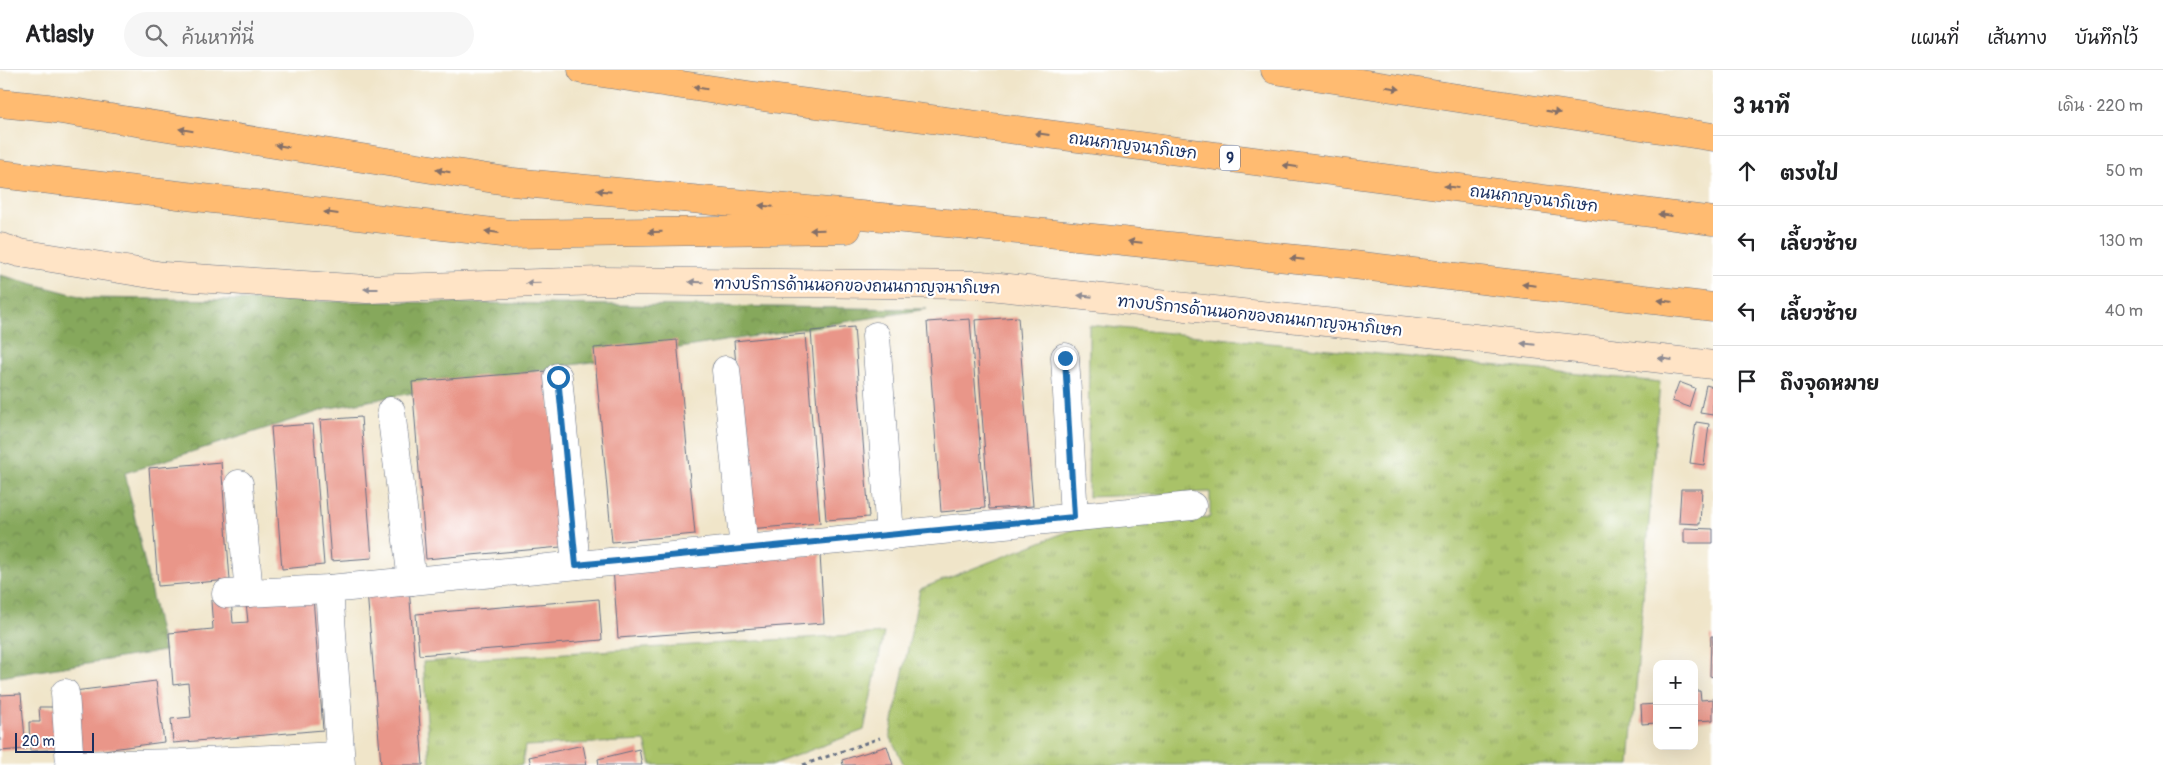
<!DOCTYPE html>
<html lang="th">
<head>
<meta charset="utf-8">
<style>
  :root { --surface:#fff; --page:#f6f6f6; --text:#202124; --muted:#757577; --line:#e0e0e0 }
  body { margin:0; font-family:Pangolin,"Playpen Sans Thai",sans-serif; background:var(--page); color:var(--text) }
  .controls { position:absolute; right:15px; bottom:15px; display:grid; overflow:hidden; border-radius:10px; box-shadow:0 5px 20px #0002 }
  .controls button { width:45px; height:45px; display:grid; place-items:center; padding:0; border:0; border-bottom:1px solid var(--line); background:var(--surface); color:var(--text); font:25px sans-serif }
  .scale { position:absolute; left:15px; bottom:12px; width:79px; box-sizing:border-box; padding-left:5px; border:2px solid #1b2f5e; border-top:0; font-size:14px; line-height:18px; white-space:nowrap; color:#1b2f5e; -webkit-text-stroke:4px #fff; paint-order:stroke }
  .stop { position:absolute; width:15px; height:15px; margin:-11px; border:4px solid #1f6fb2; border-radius:50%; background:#fff }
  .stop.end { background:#1f6fb2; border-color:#fff; box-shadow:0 1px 5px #0008 }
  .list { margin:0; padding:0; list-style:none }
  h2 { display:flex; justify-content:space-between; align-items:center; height:65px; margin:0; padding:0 20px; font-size:21px }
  h2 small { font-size:16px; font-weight:400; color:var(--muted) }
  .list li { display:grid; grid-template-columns:32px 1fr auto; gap:15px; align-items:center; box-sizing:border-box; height:70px; padding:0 20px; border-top:1px solid var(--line) }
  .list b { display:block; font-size:19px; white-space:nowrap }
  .list em { font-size:16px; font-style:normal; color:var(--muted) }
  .icon { flex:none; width:28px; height:28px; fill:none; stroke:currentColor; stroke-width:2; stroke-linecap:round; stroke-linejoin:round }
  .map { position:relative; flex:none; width:1713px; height:695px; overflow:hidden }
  header { display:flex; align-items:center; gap:30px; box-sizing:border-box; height:70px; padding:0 25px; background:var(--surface); border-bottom:1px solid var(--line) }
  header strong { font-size:24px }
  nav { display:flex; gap:28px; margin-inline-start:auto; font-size:18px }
  .search { width:350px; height:45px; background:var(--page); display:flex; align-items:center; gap:12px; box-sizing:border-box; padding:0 18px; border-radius:28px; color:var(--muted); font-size:19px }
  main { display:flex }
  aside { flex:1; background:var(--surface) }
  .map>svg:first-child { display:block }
</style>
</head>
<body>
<header>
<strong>Atlasly</strong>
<div class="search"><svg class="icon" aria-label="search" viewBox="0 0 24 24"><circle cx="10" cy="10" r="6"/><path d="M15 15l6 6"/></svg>ค้นหาที่นี่</div>
<nav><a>แผนที่</a><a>เส้นทาง</a><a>บันทึกไว้</a></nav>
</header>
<main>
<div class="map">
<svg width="1713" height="695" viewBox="0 0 1713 695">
  <defs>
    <pattern id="grass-tufts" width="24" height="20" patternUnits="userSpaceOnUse" patternTransform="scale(1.25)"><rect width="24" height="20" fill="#a9c268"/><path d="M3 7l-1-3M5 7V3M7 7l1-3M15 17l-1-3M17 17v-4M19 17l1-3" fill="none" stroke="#899e59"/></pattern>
    <pattern id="forest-crowns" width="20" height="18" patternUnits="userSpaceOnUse" patternTransform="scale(1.25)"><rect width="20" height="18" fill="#86a85c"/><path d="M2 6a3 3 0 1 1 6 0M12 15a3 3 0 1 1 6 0" fill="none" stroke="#6d894f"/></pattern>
  </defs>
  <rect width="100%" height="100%" fill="#fff"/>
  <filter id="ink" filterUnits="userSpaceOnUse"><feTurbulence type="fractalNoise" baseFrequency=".02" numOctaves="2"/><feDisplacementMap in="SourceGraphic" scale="10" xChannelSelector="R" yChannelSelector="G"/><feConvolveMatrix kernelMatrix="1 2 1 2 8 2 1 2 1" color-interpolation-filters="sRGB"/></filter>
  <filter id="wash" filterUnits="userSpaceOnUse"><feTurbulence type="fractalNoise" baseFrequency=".0096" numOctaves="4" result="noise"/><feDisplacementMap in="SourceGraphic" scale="20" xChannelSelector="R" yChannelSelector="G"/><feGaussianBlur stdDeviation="1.12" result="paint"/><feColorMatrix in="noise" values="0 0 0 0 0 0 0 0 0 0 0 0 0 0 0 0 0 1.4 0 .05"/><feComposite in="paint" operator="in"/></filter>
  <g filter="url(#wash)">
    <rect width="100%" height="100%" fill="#f0e5c9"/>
    <g fill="url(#grass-tufts)" stroke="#627863">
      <polygon points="1089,255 1660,312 1630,695 904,695 890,666 920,519 1074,459 1210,447 1210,422 1088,427"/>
      <polygon points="884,563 864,660 771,695 651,695 645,671 525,676 522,695 430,695 423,592"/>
    </g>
    <polygon fill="url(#forest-crowns)" stroke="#506c5d" points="0,205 87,228 927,239 534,301 330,338 125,403 164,581 0,607"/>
    <g id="blocks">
      <g fill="#e99689">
        <polygon points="1018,247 1033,436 989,439 975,250"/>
        <polygon points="970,249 985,438 941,442 927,252"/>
        <polygon points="854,257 869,447 826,450 811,261"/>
        <polygon points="805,264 820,453 749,459 734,271"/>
        <polygon points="677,270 695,464 612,472 594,278"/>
        <polygon points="547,301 561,477 426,489 412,312"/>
        <polygon points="1679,312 1695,318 1689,337 1672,331"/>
        <polygon points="1706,315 1713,317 1713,345 1700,343"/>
        <polygon points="361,347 372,488 331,491 320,350"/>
        <polygon points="1696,352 1709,354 1704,395 1690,393"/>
        <polygon points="313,354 324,495 282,499 271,357"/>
        <polygon points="221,392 230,510 158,516 149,398"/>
        <polygon points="1681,419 1702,419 1700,454 1679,453"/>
        <polygon points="1684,458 1713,459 1713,473 1684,473"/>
        <polygon points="820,484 824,553 618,568 613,498"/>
        <polygon points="409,518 423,695 381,695 367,521"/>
        <polygon points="313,527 323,660 173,673 171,649 191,647 188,613 173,615 169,563 213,559 211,531 231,529 233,553 248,552 246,533"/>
        <polygon points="599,529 602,570 419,585 416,544"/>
        <polygon points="1711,566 1713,566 1713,607 1710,606"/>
        <polygon points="156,611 164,672 81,683 74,621"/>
        <polygon points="1694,621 1700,621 1701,630 1713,629 1713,650 1694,651"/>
        <polygon points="21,624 26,679 0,681 0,625"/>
        <polygon points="1657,634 1657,653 1642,654 1641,635"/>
        <polygon points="39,637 58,637 59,679 30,681 29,652 40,652"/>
        <polygon points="583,675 587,695 531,695 529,687"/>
        <polygon points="887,676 893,695 843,695 842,690"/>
        <polygon points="639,679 642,695 599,695 598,689"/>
      </g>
    </g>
  </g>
  <g filter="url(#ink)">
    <use href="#blocks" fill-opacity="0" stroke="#666f83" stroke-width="1"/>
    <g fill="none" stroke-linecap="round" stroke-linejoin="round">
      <g stroke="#666f83" stroke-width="29">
        <g id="minor">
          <polyline points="876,266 890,466"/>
          <polyline points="1065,287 1074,447"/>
          <polyline points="726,300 744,479"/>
          <polyline points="558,307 576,495"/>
          <polyline points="391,341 412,511"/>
          <polyline points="239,414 249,523"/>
          <polyline points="329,519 341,695"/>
          <polyline points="226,524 329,519 1192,436"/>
          <polyline points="65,623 70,695"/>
          <polyline points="69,695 180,693 339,686"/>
        </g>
      </g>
      <g stroke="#666f83" stroke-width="29">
        <polyline id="secondary" points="0,177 20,183 163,206 367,219 600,211 981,215 1577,279 1713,295"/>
      </g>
      <g stroke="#666f83" stroke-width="29">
        <g id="motorway">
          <polyline points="582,0 748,25 1713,151"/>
          <polyline points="1275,0 1713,67"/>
          <polyline points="0,33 48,38 513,112 988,157 1345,194 1713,237"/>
          <polyline points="0,104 510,164 847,159"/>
        </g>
      </g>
      <polyline stroke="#666f83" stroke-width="3" stroke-dasharray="4 4" stroke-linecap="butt" points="803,695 880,668"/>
      <use href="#minor" stroke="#fff" stroke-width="28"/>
      <use href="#secondary" stroke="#ffe4c6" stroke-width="28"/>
      <use href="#motorway" stroke="#ffbb71" stroke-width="28"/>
    </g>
    <defs><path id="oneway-solid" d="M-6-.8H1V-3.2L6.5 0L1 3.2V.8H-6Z" transform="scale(1.25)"/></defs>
    <g fill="#826e67">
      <use href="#oneway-solid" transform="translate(700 18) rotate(-171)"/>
      <use href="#oneway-solid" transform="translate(1393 18) rotate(9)"/>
      <use href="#oneway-solid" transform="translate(1553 42) rotate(9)"/>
      <use href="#oneway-solid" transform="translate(186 60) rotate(-171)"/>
      <use href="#oneway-solid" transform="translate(1042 64) rotate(-173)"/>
      <use href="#oneway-solid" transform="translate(282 76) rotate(-171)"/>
      <use href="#oneway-solid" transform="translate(1290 96) rotate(-173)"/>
      <use href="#oneway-solid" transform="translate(443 101) rotate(-171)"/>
      <use href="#oneway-solid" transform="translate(1451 117) rotate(-173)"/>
      <use href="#oneway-solid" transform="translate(604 121) rotate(-175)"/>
      <use href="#oneway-solid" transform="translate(766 136) rotate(-175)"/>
      <use href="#oneway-solid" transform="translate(331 143) rotate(-173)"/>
      <use href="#oneway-solid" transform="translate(1665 145) rotate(-173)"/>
      <use href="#oneway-solid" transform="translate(817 160) rotate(179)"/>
      <use href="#oneway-solid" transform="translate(492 162) rotate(-173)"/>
      <use href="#oneway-solid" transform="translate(655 162) rotate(179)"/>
      <use href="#oneway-solid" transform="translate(1135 172) rotate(-174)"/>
      <use href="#oneway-solid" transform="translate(1297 189) rotate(-174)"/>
      <use href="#oneway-solid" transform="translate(1529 215) rotate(-174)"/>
      <use href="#oneway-solid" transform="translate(1665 231) rotate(-173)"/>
    </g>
    <g fill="#8d8a92">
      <use href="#oneway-solid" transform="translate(696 212) rotate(-179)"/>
      <use href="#oneway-solid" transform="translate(533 213) rotate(178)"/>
      <use href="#oneway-solid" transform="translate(371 219) rotate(180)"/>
      <use href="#oneway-solid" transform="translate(1085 226) rotate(-174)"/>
      <use href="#oneway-solid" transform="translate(1528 274) rotate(-174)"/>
      <use href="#oneway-solid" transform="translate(1665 289) rotate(-173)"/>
    </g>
  </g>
  <g fill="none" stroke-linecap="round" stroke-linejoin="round" filter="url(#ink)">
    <polyline stroke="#1f6fb2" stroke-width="6" points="558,307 576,495 1074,447 1065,288"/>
  </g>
  <g text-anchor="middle" stroke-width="4.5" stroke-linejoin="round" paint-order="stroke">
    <rect fill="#fff" stroke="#5f6d8e" stroke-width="1" x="1220" y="75.5" width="20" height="25" rx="4"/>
    <g font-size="15" font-weight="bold" fill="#1b2f5e">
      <text x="1230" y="93">9</text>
    </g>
    <g font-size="16" fill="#1b2f5e" stroke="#fff">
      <text transform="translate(1133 75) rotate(7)" y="6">ถนนกาญจนาภิเษก</text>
      <text transform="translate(1534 128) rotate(7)" y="6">ถนนกาญจนาภิเษก</text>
      <text transform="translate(857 215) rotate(1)" y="6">ทางบริการด้านนอกของถนนกาญจนาภิเษก</text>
      <text transform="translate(1260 245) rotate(6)" y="6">ทางบริการด้านนอกของถนนกาญจนาภิเษก</text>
    </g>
  </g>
</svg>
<div class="controls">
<button>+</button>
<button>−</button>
</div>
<div class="scale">20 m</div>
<div class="stop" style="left:558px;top:307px"></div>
<div class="stop end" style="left:1065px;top:288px"></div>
</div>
<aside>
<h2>3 นาที<small>เดิน · 220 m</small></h2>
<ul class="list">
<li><svg class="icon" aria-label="ahead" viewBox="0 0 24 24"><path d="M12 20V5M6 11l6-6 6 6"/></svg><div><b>ตรงไป</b></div><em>50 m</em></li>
<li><svg class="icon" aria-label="left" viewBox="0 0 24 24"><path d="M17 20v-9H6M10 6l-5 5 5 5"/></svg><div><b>เลี้ยวซ้าย</b></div><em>130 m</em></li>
<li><svg class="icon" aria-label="left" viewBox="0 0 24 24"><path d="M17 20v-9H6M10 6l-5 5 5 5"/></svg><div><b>เลี้ยวซ้าย</b></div><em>40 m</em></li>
<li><svg class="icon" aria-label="arrive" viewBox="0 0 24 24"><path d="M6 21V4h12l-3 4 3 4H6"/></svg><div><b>ถึงจุดหมาย</b></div></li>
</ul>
</aside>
</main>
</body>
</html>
